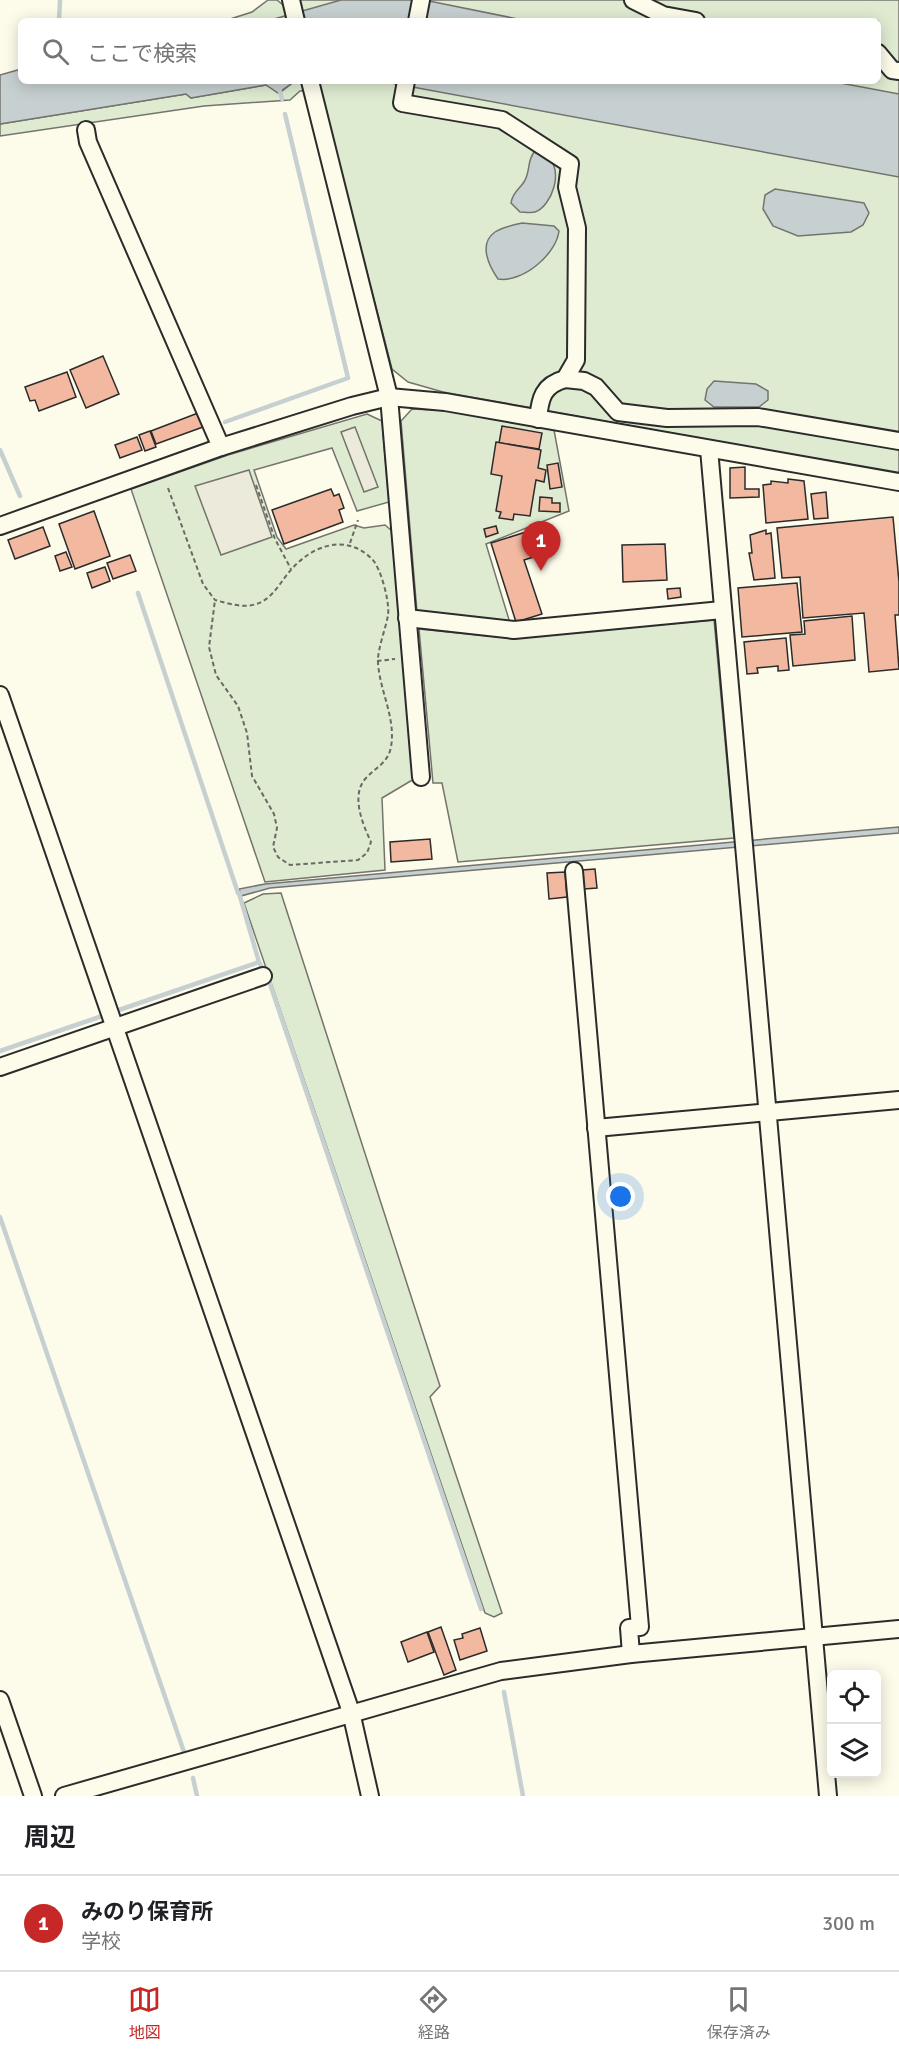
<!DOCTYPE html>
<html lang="ja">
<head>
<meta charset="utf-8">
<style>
  :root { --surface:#fff; --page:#f6f6f6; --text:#202124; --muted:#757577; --line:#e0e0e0; --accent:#c62828 }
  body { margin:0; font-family:Signika,"Noto Sans JP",sans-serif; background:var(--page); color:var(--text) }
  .controls { position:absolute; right:18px; bottom:18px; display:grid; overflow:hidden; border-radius:9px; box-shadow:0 3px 15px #0003 }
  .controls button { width:54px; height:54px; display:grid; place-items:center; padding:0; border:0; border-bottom:2px solid var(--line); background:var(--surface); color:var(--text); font:30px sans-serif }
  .you { position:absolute; left:621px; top:1197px; width:21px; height:21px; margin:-15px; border:4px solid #fff; border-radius:50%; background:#1a73e8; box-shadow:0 0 0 9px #1a73e833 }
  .badge { display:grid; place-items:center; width:39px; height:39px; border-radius:50%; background:var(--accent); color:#fff; font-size:20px; font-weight:700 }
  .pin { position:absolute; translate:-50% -50px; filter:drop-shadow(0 2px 3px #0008) }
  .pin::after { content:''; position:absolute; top:32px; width:21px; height:18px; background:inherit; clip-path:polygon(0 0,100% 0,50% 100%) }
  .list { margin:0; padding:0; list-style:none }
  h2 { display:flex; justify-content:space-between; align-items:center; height:78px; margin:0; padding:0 24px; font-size:26px }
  h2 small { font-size:20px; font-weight:400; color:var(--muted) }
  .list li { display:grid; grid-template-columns:39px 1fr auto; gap:18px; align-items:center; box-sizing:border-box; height:96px; padding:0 24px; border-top:2px solid var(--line) }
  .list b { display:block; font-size:22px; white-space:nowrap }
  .list p { margin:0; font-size:20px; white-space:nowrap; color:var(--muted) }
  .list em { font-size:20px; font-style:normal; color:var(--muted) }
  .icon { flex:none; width:33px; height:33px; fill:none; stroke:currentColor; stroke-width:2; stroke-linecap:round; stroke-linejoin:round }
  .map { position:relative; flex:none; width:899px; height:1796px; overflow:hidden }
  .search { position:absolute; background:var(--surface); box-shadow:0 3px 15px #0003; left:18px; right:18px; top:18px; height:66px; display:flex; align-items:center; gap:15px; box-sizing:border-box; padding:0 21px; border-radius:9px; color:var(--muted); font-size:22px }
  .sheet { height:174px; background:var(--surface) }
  nav { display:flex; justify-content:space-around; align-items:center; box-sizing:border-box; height:84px; border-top:2px solid var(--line); background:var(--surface); font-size:16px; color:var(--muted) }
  nav a { display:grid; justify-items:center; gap:3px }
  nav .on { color:var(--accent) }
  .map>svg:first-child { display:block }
</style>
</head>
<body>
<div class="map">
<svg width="899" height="1796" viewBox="0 0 899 1796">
  <rect width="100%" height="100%" fill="#fdfbea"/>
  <g fill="#deebd1" stroke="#74746e" stroke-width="1.5">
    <polygon points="268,0 277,0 283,5 298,0 899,0 899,474 443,392 408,382 392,369 320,90 300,91 290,100 204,106 0,136 0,124 186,94 191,98 266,85 281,92 295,81 878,81 878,21 306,21 289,16 267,21 224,21 252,12"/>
    <polygon points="412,409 456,411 554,430 569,511 486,544 510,623 417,612 401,421"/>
    <polygon points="367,414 382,421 389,502 357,511 332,448 254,470 277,537 286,549 354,525 364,528 385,525 392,531 414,779 382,798 385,870 265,882 131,489 228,455"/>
    <polygon points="714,620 734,838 458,862 442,783 433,783 419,629 509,638"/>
    <polygon points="281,893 440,1386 430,1397 502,1613 494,1617 485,1613 244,903 263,894"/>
  </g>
  <g fill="#eceadb" stroke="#74746e" stroke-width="1.5">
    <polygon points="355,427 378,487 364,492 341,432"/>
    <polygon points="249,470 272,537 221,555 195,486"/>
  </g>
  <g fill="#c7d0d0" stroke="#74746e" stroke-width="1.5">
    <polygon points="341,0 424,0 528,21 267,21"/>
    <polygon points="21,69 21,81 295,81 278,93 266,85 191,98 186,94 0,124 0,75"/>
    <polygon points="380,81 830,81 899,94 899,177"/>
    <path d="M534,152C539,154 544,156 548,158C564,170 552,206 535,212C531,213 524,212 520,212L511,203C513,189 524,188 527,175C530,165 528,161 534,152Z"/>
    <polygon points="775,189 864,203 869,213 863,225 851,232 798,236 773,226 763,209 765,195"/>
    <path d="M522,223L554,226L559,231C556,255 522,283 498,279C489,266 478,244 495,232C502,227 514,225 522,223Z"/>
    <polygon points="714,381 756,384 768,391 768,400 759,407 714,407 705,400 707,389"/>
    <polygon points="899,827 899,833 270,888 241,896 239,889 265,884"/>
  </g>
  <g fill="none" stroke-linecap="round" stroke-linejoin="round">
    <g stroke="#c7d0d0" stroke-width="4.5">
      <polyline points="59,21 60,0"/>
      <polyline points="277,81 282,99"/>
      <polyline points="225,422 348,378 285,114"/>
      <polyline points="0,450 20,496"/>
      <polyline points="138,593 238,893"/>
      <polyline points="259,962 269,981 481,1609"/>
      <polyline points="119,1010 259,962 239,893"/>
      <polyline points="0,1051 102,1016"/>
      <polyline points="0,1217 184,1752"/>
      <polyline points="504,1692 523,1796"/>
      <polyline points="193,1778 197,1796"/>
    </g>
  </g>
  <g fill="#f2b8a0" stroke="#2b2b2b" stroke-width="1.5">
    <polygon points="103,356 119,394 86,408 70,370"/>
    <polygon points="67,372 76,397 39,411 35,400 30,401 25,387"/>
    <polygon points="198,413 203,427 156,444 151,431"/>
    <polygon points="502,426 542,433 539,449 499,443"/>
    <polygon points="150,431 156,447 145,451 139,435"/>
    <polygon points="137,437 142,450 120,458 115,445"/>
    <polygon points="496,442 541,450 538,468 546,470 544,482 536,480 530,516 514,514 513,520 499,518 501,512 496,511 502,476 491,474"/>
    <polygon points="558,463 562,487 550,489 547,465"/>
    <polygon points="745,467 745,489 759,489 759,497 730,498 730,468"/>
    <polygon points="788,479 804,481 808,519 766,523 763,485 771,484 771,481 788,483"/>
    <polygon points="331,489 334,496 339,494 344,508 339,510 343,522 284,544 272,510"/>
    <polygon points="826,492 828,518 814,519 811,494"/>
    <polygon points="540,497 552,498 552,503 560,503 560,512 539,511"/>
    <polygon points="94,511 110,556 75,569 59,524"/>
    <polygon points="893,517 899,582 899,615 895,615 899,669 869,672 864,613 803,618 800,577 782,578 777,528"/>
    <polygon points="496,526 498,533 486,537 484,529"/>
    <polygon points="545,526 553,551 524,560 542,614 516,622 491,543"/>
    <polygon points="43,527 50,546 15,559 8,540"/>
    <polygon points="766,530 766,534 771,533 775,578 754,580 749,553 752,553 750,535"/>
    <polygon points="665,544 667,580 623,582 622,545"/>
    <polygon points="66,552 72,567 60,571 55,556"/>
    <polygon points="130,555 136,571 113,579 107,563"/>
    <polygon points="105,567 110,581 92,588 87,573"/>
    <polygon points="797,583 802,632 742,637 738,588"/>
    <polygon points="680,588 681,597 668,599 667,589"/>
    <polygon points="852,616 855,660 793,666 790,635 805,634 804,621"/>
    <polygon points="786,638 789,670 778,671 778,666 757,668 758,673 747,674 744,642"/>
    <polygon points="430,839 432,859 391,862 390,842"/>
    <polygon points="595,869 597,888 584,889 582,870"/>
    <polygon points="565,872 567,897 549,899 547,873"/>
    <polygon points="441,1627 456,1670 444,1675 428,1632"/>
    <polygon points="480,1628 487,1651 460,1660 454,1640 463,1638 462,1634"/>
    <polygon points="427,1632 434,1652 408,1662 401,1642"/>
  </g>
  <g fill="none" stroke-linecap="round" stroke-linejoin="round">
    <g stroke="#2b2b2b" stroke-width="20">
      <g id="minor">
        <polyline points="291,0 296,21"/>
        <polyline points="633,0 663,15 696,21"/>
        <polyline points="417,21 421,0"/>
        <polyline points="878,53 892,70 899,71"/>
        <polyline points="310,81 389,397 421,777"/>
        <path d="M406,81L402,103L502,120L570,164L567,187L577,228L576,360L565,379C543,385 540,398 538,419"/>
        <polyline points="86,130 88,142 221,447"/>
        <polyline points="565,379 584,381 596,387 618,412 667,418 758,417 899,441"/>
        <polyline points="709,449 828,1796"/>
        <polyline points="0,526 221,447 352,406 389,397 445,402 899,482"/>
        <polyline points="407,618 514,630 722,610"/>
        <polyline points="0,695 351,1712 370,1796"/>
        <polyline points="574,871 640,1627 629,1628 631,1654"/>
        <polyline points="0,1067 263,976"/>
        <polyline points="596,1128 899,1100"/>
        <polyline points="0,1700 33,1796"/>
        <polyline points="64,1796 501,1671 631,1654 899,1629"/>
      </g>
    </g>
    <g stroke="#6a6964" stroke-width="2" stroke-dasharray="4.5 3" stroke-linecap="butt">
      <polyline points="256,485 275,539 291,569"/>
      <path d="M168,488L203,584L215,600C230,604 248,610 263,601C275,594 282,580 290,571C312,545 346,533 372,559C381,568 390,603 388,615C386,628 377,650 378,663C380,692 396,718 391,747C388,763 376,767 366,778C350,795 363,825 371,842L367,853L358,860L290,865L278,857L273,847L277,828L274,814L252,776L247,733L238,706L216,675L209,647L215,600"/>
      <polyline points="350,543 358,520"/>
      <polyline points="377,661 395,659"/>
    </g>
    <use href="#minor" stroke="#fdfbea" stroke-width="16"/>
  </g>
</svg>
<div class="controls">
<button><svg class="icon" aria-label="locate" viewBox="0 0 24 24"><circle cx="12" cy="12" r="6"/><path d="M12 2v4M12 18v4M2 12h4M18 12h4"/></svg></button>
<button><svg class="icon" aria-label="layers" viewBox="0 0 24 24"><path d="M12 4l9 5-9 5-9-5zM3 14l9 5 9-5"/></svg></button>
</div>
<div class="you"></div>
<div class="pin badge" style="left:541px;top:571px">1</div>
<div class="search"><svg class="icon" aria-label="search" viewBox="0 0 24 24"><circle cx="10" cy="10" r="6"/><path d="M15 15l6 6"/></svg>ここで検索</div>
</div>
<section class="sheet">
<h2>周辺<small></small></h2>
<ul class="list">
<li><span class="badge">1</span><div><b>みのり保育所</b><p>学校</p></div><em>300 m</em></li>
</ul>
</section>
<nav>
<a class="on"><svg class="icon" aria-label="map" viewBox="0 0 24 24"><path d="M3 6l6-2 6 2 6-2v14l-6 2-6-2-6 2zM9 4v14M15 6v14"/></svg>地図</a>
<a><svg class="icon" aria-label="directions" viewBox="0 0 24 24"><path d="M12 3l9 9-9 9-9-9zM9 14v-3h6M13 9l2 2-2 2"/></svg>経路</a>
<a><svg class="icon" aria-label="saved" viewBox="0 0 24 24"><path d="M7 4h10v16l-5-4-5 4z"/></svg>保存済み</a>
</nav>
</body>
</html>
